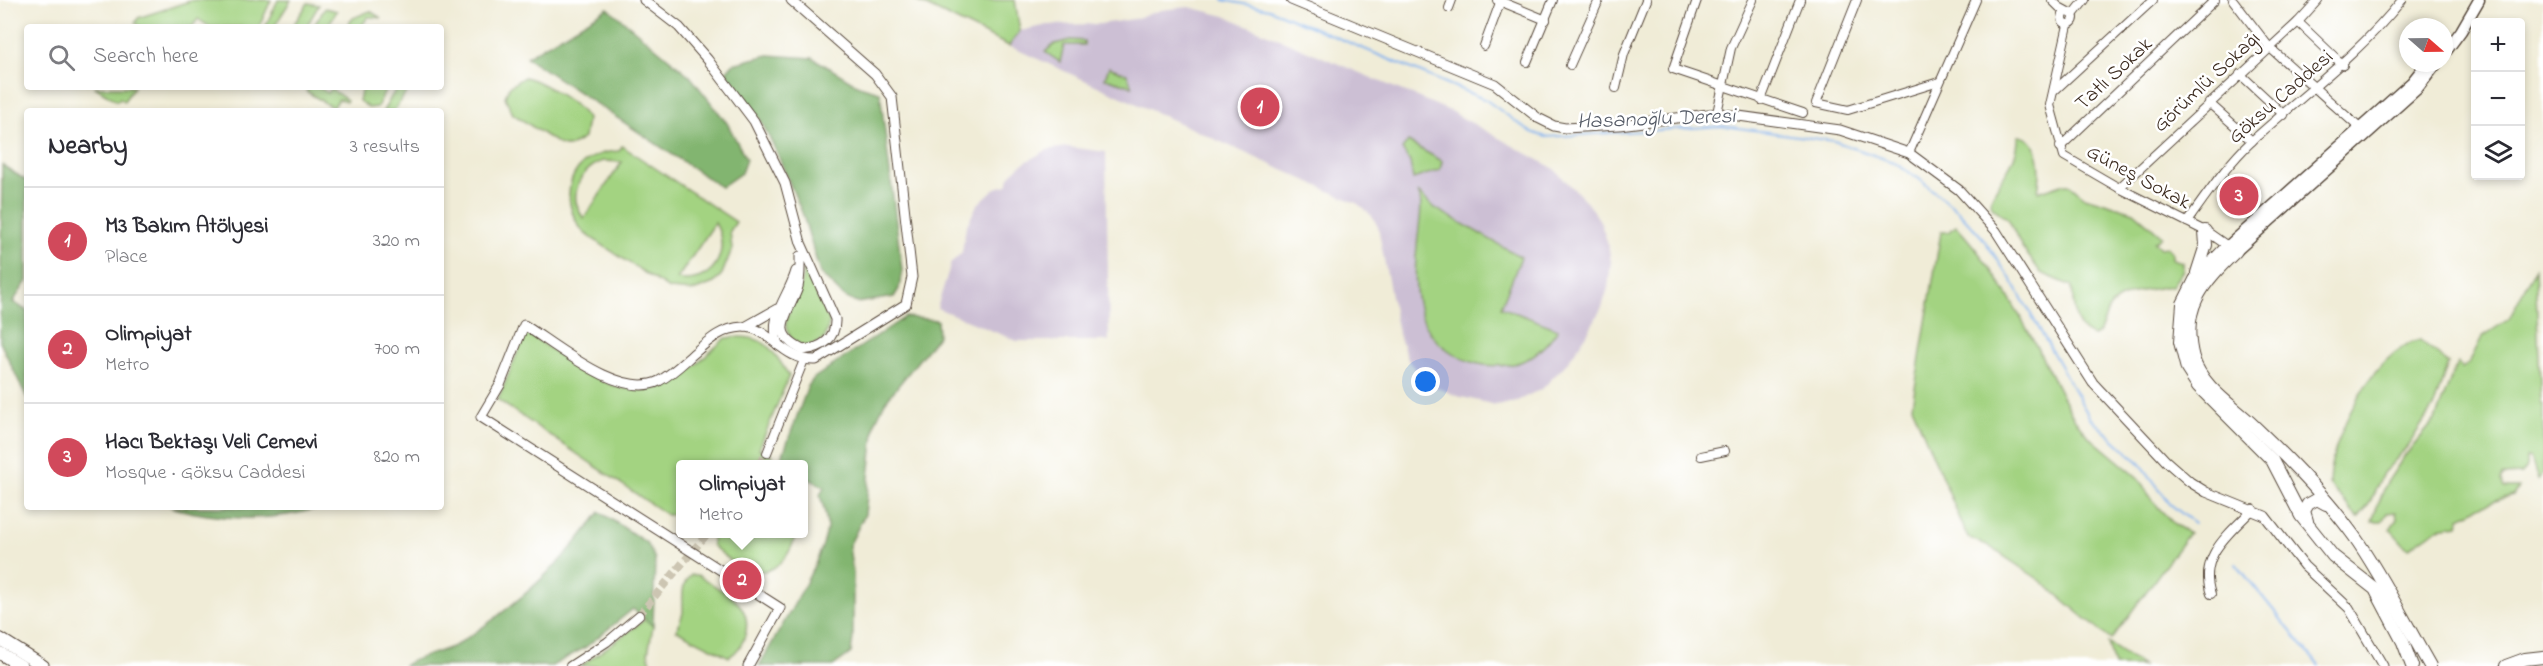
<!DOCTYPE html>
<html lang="en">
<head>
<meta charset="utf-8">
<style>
  :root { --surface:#fff; --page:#f7f7f7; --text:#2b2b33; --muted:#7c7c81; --line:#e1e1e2; --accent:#d1495b }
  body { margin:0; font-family:"Indie Flower",sans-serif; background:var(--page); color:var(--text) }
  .controls { position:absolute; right:18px; top:18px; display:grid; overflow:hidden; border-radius:6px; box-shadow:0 3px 9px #0003 }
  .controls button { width:54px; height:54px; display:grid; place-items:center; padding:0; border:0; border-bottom:2px solid var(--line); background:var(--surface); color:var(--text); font:30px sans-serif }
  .compass { position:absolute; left:2399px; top:18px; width:54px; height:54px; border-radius:50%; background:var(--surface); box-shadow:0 3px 9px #0003; rotate:110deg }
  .you { position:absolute; left:1426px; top:382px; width:21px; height:21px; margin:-15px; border:4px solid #fff; border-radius:50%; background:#1a73e8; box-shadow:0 0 0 9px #1a73e833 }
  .badge { display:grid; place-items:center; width:39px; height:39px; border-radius:50%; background:var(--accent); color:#fff; font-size:20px; font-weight:700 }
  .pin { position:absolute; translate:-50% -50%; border:3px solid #fff; box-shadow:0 2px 6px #0006 }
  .popup { position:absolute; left:676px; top:460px; width:132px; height:78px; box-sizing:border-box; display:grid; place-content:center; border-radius:6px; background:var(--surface); filter:drop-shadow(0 2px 4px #0005); font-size:20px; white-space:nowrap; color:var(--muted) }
  .popup b { font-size:22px; color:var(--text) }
  .popup::after { content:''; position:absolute; left:50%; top:100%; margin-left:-12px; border:12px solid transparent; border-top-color:var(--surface) }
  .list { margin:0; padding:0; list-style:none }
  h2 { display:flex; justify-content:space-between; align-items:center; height:78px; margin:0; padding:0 24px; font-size:26px }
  h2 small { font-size:20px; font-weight:400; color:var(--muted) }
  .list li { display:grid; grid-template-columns:39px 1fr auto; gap:18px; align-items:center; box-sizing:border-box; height:108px; padding:0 24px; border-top:2px solid var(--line) }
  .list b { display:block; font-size:22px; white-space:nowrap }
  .list p { margin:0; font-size:20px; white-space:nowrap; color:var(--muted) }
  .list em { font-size:20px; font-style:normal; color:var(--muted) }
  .icon { flex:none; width:33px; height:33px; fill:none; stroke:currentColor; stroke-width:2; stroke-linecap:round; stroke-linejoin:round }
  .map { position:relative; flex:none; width:2543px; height:666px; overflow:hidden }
  .search { position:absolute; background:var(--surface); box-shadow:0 3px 9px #0003; left:24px; top:24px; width:420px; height:66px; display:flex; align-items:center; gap:15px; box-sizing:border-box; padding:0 21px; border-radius:6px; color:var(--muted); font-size:22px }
  .panel { position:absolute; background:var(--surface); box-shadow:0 3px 9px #0003; left:24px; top:108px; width:420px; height:402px; border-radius:6px }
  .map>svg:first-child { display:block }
</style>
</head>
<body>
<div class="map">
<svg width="2543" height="666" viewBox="0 0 2543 666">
  <rect width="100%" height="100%" fill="#fff"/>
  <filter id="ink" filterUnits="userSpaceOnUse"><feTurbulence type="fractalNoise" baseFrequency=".0167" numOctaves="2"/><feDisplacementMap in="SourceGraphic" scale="12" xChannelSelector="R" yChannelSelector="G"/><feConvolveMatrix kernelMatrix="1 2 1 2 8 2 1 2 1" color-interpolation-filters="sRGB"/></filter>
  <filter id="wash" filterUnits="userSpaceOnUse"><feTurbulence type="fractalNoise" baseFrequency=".008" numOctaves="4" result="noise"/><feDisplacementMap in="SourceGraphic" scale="24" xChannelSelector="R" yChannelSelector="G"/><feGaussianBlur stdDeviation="1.35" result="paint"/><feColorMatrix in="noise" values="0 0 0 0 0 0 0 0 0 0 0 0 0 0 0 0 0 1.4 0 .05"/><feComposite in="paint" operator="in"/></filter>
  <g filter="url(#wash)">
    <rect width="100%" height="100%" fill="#f0ecd7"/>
    <g fill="#ccbfd4">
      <polygon points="1189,7 1225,16 1450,111 1553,168 1588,203 1600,221 1608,244 1611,262 1608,288 1602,307 1586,336 1567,363 1543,388 1517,401 1496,405 1457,396 1429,384 1409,362 1398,333 1378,227 1372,216 1358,204 1009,46 1020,31 1048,25 1100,24 1134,19 1161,10"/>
      <polygon points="1068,147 1106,152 1109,341 1017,341 937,308 951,263 962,252 966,227 977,205 995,188 1007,185 1010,175 1022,164 1047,150"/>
    </g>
    <g fill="#a3d381" stroke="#6f7e50" stroke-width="1.5" fill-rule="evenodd">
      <polygon points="193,0 271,0 259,27 210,27 198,19 192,27 141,27 135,23 138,18"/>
      <polygon points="278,0 291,0 274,27 265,27"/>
      <polygon points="914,0 1015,0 1020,31 1009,46"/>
      <polygon points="308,3 319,5 306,27 292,27"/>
      <polygon points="325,8 337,11 327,27 313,27"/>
      <polygon points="370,11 381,18 368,17 361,27 346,27 353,18"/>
      <polygon points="1070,40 1084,41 1084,45 1064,45 1060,62 1045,52 1055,44"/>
      <polygon points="1109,67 1127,74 1132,86 1105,78"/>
      <path d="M524,77C540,80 580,105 587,119L584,138L569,147L560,145L513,114L505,97L509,87Z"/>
      <polygon points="95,87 134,87 124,101 120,98 117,101"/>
      <polygon points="309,87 318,87 328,93 331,89 347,100 346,102 339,99 333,108 306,91"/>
      <polygon points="362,87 387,87 377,107 369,108 359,101"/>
      <polygon points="397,87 410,87 394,111 383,111"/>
      <path d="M2018,136C2043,137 2041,176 2038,192L2062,184H2069L2085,197L2134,212L2162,236L2154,242L2160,248L2167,247L2172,252V259L2183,262V270L2172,286C2153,289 2115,292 2107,312C2103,322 2104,329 2094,336C2072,330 2074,305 2072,286L2041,273L2022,247L2008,219L1993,208L1990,201C1999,178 2019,162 2018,136Z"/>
      <polygon points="1408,142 1442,161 1440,170 1413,179 1410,162 1402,149"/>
      <path d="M622,146L736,222L730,231L732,249L722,274L714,283L693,291L669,289L584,233C555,197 569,153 619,151ZM603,161L622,162L584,218C566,197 580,169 603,161ZM715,223C732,252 712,286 677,279Z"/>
      <path d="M1418,192L1433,207L1521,257L1501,307L1558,329C1547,346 1529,363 1508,365C1485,368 1467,363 1448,350C1408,324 1414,270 1419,228C1420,218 1423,202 1418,192Z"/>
      <path d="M1956,226C2007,280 2038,351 2073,417L2086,434L2136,476L2156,505L2174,524L2189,533L2111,640L2041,581L1987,545L1968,538L1912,406L1941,232H1948Z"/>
      <path d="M805,258L817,295L830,321L824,340C819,342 812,346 807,346C798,347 785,334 786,324C788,302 806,287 805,258Z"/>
      <polygon points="2535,268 2541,404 2543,404 2543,472 2538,480 2531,459 2526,458 2526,467 2522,474 2503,475 2501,480 2504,488 2518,488 2513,495 2484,505 2460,517 2458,525 2438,528 2408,549 2390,529 2397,519 2396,512 2387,513 2382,521 2372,521 2386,484 2403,458 2435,420 2457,363 2462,368 2469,363 2482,337 2509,319"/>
      <path d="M526,332C571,361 622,412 677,380C695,369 709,351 726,338C763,333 771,346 789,376L759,449L773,455L768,464H680V514L667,515L498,400Z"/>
      <path d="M2420,340L2448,363L2434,406L2405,450L2383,473L2369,504L2358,518L2329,484C2330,440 2373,350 2420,340Z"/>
      <path d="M712,534H780L787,537L794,534C795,541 791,549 787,555C764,587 734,566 712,545Z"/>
      <path d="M691,575H698C710,584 728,592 738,603C753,619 747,646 729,657L676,630C679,624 682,618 683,612C683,598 680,585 691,575Z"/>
      <polygon points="646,619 653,626 648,653 652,666 581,666"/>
      <polygon points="2108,643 2142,666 2114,666"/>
    </g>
    <g fill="#82b56f" stroke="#5e7046" stroke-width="1.5">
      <polygon points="608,8 690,76 727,123 746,159 741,173 721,187 526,57"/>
      <polygon points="768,55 813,58 859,86 880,92 902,270 899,289 894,297 857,303 844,297 820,273 803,215 777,153 760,119 726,72 733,64"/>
      <polygon points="2,165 27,181 27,281 13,302 27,311 27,398 0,342"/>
      <path d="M905,317L937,320L938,336L885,402L875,423L865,514L849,546L853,574V638L851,653L833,666H759C776,635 825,558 827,527C827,516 823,506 820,495L824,487L804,476V464L780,462L808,386L814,378Z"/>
      <path d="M170,507H322C272,522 220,521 170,507Z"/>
      <path d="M600,512L647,543L655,559L653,626L633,609L586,647L552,666H404C410,658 445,652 458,644C514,608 561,566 600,512Z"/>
    </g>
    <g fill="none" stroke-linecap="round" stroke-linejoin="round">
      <g stroke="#82b2ed" stroke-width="2">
        <polyline points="1223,0 1269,9 1486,100 1529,131 1546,137 1724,126 1834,141 1893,162 1918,178 1958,211 1982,237 2012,281 2090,418 2141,464 2170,504 2194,523"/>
        <polyline points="2236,564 2319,666"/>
      </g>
    </g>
  </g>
  <g filter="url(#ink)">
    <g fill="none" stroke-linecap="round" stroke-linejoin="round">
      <g stroke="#ccc5b2" stroke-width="8" stroke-dasharray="8 4" stroke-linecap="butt">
        <polyline points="759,464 767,453"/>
        <polyline points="639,615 707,534"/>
      </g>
      <g stroke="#56473a" stroke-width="10">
        <g id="minor">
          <polyline points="1497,0 1546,20"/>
          <polyline points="1697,0 1673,69 1803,113"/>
          <polyline points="1857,0 1816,103 1848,110 1939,82"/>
          <polyline points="2052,0 2059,7 2070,13"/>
          <polyline points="2233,0 2269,47 2363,131"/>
          <polyline points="1449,8 1452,0"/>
          <circle cx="2068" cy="18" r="6"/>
          <polyline points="2073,15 2085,0"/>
          <polyline points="2298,22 2343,65"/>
          <polyline points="2068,25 2050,105 2064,156 2119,188 2209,233 2229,247"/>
          <polyline points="1484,46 1501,0"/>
          <polyline points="1527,62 1553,0"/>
          <polyline points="1570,65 1599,0"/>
          <polyline points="2240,74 2284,115"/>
          <polyline points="1616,88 1624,54 1646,0"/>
          <polyline points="2054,91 2153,0"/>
          <polyline points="1761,100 1800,0"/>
          <polyline points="2209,103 2252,141"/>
          <polyline points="1717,113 1731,48 1753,0"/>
          <polyline points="2060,147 2215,0"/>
          <polyline points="1909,153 1976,0"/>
          <polyline points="2119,188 2298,22 2318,0"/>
          <path d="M2187,222C2207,194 2227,164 2253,140C2305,93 2358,55 2402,0"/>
          <polyline points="767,453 804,360"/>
          <polyline points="1701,456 1725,451"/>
          <path d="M2211,594C2198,556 2228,535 2253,509"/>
          <polyline points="570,666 607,642 639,615"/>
        </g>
      </g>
      <g stroke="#56473a" stroke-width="11">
        <g id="tertiary">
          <path d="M644,0L679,27L708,60L754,121L785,183L801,243L835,319C836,339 822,348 803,350C768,333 787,316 797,290C801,279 800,268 800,256"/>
          <polyline points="1291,0 1495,84 1538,118 1554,126 1565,128 1619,125 1717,113 1840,130 1909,153 1959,190 1996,231 2093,383 2166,461 2190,482 2206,492 2265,516 2304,566 2349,608 2383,666"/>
          <polyline points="745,327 777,309"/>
          <path d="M778,345C768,314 788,299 796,271"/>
          <path d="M748,666L780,608L481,417L500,385L524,325C556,345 621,400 659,381C672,374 682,364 692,355C708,341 721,328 743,327C769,326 782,361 816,360L906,304L912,277L892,97L875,74L791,0"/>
        </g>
      </g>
      <g stroke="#56473a" stroke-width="13">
        <g id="secondary">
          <polyline points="2444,54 2461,31 2479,0"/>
          <polyline points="2228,246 2412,82 2427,63"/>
          <polyline points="2236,251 2417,89 2437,63"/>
        </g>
      </g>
      <g stroke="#56473a" stroke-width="14">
        <g id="primary">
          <polyline points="2228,246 2195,280 2183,304 2180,342 2187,369 2198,386 2272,460 2301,516 2333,556 2375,589 2403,642 2412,666"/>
          <path d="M2236,251C2202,284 2180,308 2193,358C2201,386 2233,406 2253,425C2289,459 2325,496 2354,536C2383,577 2405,623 2430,666"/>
          <polyline points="2197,273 2206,245 2205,231"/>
          <polyline points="2307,521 2304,511 2308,504 2317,499 2326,504"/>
          <polyline points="0,639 43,666"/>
          <polyline points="0,653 21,666"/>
          <polyline points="2506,666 2525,659 2543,657"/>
        </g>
      </g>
      <use href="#minor" stroke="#fff" stroke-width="8"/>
      <use href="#tertiary" stroke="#fff" stroke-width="9"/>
      <use href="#secondary" stroke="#fff" stroke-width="10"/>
      <use href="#primary" stroke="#fff" stroke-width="12"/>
    </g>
  </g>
  <g text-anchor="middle" stroke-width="5" stroke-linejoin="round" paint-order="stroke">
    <g font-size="21" fill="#3b2a1e" stroke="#fff">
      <text transform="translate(2113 73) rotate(-43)" y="7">Tatlı Sokak</text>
      <text transform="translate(2206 81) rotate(-43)" y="7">Görümlü Sokağı</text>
      <text transform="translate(2280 96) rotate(-41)" y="7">Göksu Caddesi</text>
      <text transform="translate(2139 176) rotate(28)" y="7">Güneş Sokak</text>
    </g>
    <g font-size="22" font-style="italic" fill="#545a66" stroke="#fff">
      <text transform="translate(1656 117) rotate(-2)" y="8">Hasanoğlu Deresi</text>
    </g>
  </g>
</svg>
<div class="controls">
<button>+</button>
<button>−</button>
<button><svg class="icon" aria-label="layers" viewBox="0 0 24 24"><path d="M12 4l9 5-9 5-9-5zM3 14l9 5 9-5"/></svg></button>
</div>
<svg class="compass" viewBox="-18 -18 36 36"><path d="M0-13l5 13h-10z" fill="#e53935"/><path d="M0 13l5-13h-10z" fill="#7c7c81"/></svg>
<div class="you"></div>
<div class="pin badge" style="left:1260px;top:107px">1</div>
<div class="pin badge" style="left:742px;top:580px">2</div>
<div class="popup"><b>Olimpiyat</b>Metro</div>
<div class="pin badge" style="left:2239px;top:196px">3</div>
<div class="search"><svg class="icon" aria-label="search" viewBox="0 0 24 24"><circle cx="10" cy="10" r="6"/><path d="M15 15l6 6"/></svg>Search here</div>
<section class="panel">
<h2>Nearby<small>3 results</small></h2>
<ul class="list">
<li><span class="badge">1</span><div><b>M3 Bakım Atölyesi</b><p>Place</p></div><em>320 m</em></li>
<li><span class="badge">2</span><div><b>Olimpiyat</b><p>Metro</p></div><em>700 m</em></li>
<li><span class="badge">3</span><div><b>Hacı Bektaşı Veli Cemevi</b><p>Mosque · Göksu Caddesi</p></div><em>820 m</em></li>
</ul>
</section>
</div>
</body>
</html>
